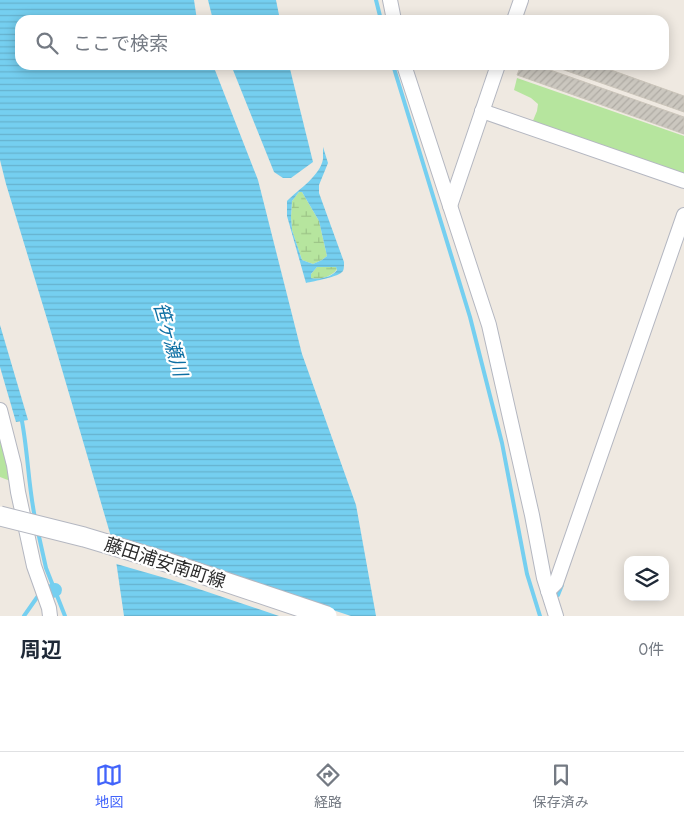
<!DOCTYPE html>
<html lang="ja">
<head>
<meta charset="utf-8">
<style>
  :root { --surface:#fff; --page:#f2f2f3; --text:#1f2937; --muted:#747a83; --line:#e0e1e3; --accent:#4264fb }
  body { margin:0; font-family:Jost,"Noto Sans JP",sans-serif; background:var(--page); color:var(--text) }
  .controls { position:absolute; right:15px; bottom:15px; display:grid; overflow:hidden; border-radius:10px; box-shadow:0 2px 12px #0003 }
  .controls button { width:45px; height:45px; display:grid; place-items:center; padding:0; border:0; border-bottom:1px solid var(--line); background:var(--surface); color:var(--text); font:25px sans-serif }
  .list { margin:0; padding:0; list-style:none }
  h2 { display:flex; justify-content:space-between; align-items:center; height:65px; margin:0; padding:0 20px; font-size:21px }
  h2 small { font-size:16px; font-weight:400; color:var(--muted) }
  .icon { flex:none; width:28px; height:28px; fill:none; stroke:currentColor; stroke-width:2; stroke-linecap:round; stroke-linejoin:round }
  .map { position:relative; flex:none; width:684px; height:616px; overflow:hidden }
  .search { position:absolute; background:var(--surface); box-shadow:0 2px 12px #0003; left:15px; right:15px; top:15px; height:55px; display:flex; align-items:center; gap:12px; box-sizing:border-box; padding:0 18px; border-radius:15px; color:var(--muted); font-size:19px }
  .sheet { height:135px; background:var(--surface) }
  nav { display:flex; justify-content:space-around; align-items:center; box-sizing:border-box; height:70px; border-top:1px solid var(--line); background:var(--surface); font-size:14px; color:var(--muted) }
  nav a { display:grid; justify-items:center; gap:2px }
  nav .on { color:var(--accent) }
  .map>svg:first-child { display:block }
</style>
</head>
<body>
<div class="map">
<svg width="684" height="616" viewBox="0 0 684 616">
  <defs>
    <pattern id="wetland-marsh" width="20" height="14" patternUnits="userSpaceOnUse" patternTransform="scale(1.25)"><rect width="20" height="14" fill="#b6e59e"/><path d="M1 5h8M5 5V1M11 12h8M15 12V8" fill="none" stroke="#9dc588"/></pattern>
    <pattern id="water-rules" width="6" height="5" patternUnits="userSpaceOnUse" patternTransform="scale(1.25)"><rect width="6" height="5" fill="#75cff0"/><path d="M0 2.5h6" fill="none" stroke="#66b2ce"/></pattern>
    <pattern id="building-hatch" width="6" height="6" patternUnits="userSpaceOnUse" patternTransform="scale(1.25)"><rect width="6" height="6" fill="#cbc7bf"/><path d="M-1 1l2-2M0 6l6-6M5 7l2-2" fill="none" stroke="#afaba4"/></pattern>
  </defs>
  <rect width="100%" height="100%" fill="#efe9e1"/>
  <g fill="#b6e59e">
    <polygon points="517,78 684,136 684,177 532,123 537,111 538,104 531,98 514,90"/>
    <polygon points="0,423 13,482 0,477"/>
  </g>
  <g fill="url(#wetland-marsh)">
    <polygon points="299,192 302,192 319,221 327,256 322,260 313,264 302,260 292,230 291,217 292,201"/>
    <path d="M317,267H336L337,269C332,277 319,280 310,278L311,274Z"/>
  </g>
  <g fill="url(#water-rules)" fill-rule="evenodd">
    <polygon points="0,0 194,0 197,20 20,20 20,65 213,65 258,180 302,354 356,505 376,616 124,616 114,547 51,332 6,184 0,160"/>
    <polygon points="208,0 276,0 280,20 213,20"/>
    <polygon points="231,65 289,65 313,162 291,178 283,178 274,172"/>
    <path d="M323,147L328,163L319,185V193L344,262C344,265 344,269 343,271C339,277 314,281 306,283L287,216V201C299,189 320,176 323,159C323,155 323,151 323,147ZM299,192H302L319,221L327,256L322,260L313,264L302,260L292,230L291,217L292,201ZM317,267H336L337,270C332,277 319,280 311,278V274Z"/>
    <polygon points="0,325 28,420 16,422 0,367"/>
  </g>
  <polygon fill="#efe9e1" points="107,534 200,566 351,616 279,616 172,580 113,563 111,548"/>
  <g fill="none" stroke-linecap="round" stroke-linejoin="round">
    <g stroke="#75cff0" stroke-width="4">
      <polyline points="376,0 381,20"/>
      <polyline points="393,65 470,317 502,443 527,574 540,616"/>
      <path d="M21,416C28,450 28,484 35,518"/>
      <polyline points="38,532 46,568 65,616"/>
      <polyline points="558,595 562,585"/>
      <polyline points="24,616 38,596"/>
    </g>
    <polyline stroke="#75cff0" stroke-width="14" points="49,592 55,590"/>
  </g>
  <g fill="url(#building-hatch)" stroke="#cbc5ba">
    <polygon points="521,65 536,65 684,117 684,134 517,75"/>
    <polygon points="550,65 597,65 684,96 684,112"/>
  </g>
  <g fill="none" stroke-linecap="round" stroke-linejoin="round">
    <g stroke="#b4b7c1" stroke-width="16">
      <g id="street">
        <polyline points="390,0 394,20"/>
        <polyline points="514,20 521,0"/>
        <polyline points="404,65 489,325 532,515 544,578 556,616"/>
        <polyline points="482,111 684,181"/>
        <polyline points="450,206 498,65"/>
        <polyline points="0,410 14,465 18,492 34,566 49,608 50,616"/>
        <polyline points="548,591 556,583 684,215"/>
      </g>
    </g>
    <use href="#street" stroke="#fff" stroke-width="14"/>
    <g stroke="#b4b7c1" stroke-width="21" stroke-linecap="butt">
      <polyline id="secondary-bridge" points="0,516 84,537 154,558 327,616"/>
    </g>
    <use href="#secondary-bridge" stroke="#fff" stroke-width="19"/>
  </g>
  <g text-anchor="middle" stroke-width="4.5" stroke-linejoin="round" paint-order="stroke">
    <g font-size="18" fill="#2e2e2e" stroke="#fff">
      <text transform="translate(165 563) rotate(18)" y="6">藤田浦安南町線</text>
    </g>
    <g font-size="19" font-style="italic" fill="#0d6fa3" stroke="#fff">
      <text transform="translate(171 339) rotate(74)" y="7">笹ヶ瀬川</text>
    </g>
  </g>
</svg>
<div class="controls">
<button><svg class="icon" aria-label="layers" viewBox="0 0 24 24"><path d="M12 4l9 5-9 5-9-5zM3 14l9 5 9-5"/></svg></button>
</div>
<div class="search"><svg class="icon" aria-label="search" viewBox="0 0 24 24"><circle cx="10" cy="10" r="6"/><path d="M15 15l6 6"/></svg>ここで検索</div>
</div>
<section class="sheet">
<h2>周辺<small>0件</small></h2>
<ul class="list">
</ul>
</section>
<nav>
<a class="on"><svg class="icon" aria-label="map" viewBox="0 0 24 24"><path d="M3 6l6-2 6 2 6-2v14l-6 2-6-2-6 2zM9 4v14M15 6v14"/></svg>地図</a>
<a><svg class="icon" aria-label="directions" viewBox="0 0 24 24"><path d="M12 3l9 9-9 9-9-9zM9 14v-3h6M13 9l2 2-2 2"/></svg>経路</a>
<a><svg class="icon" aria-label="saved" viewBox="0 0 24 24"><path d="M7 4h10v16l-5-4-5 4z"/></svg>保存済み</a>
</nav>
</body>
</html>
